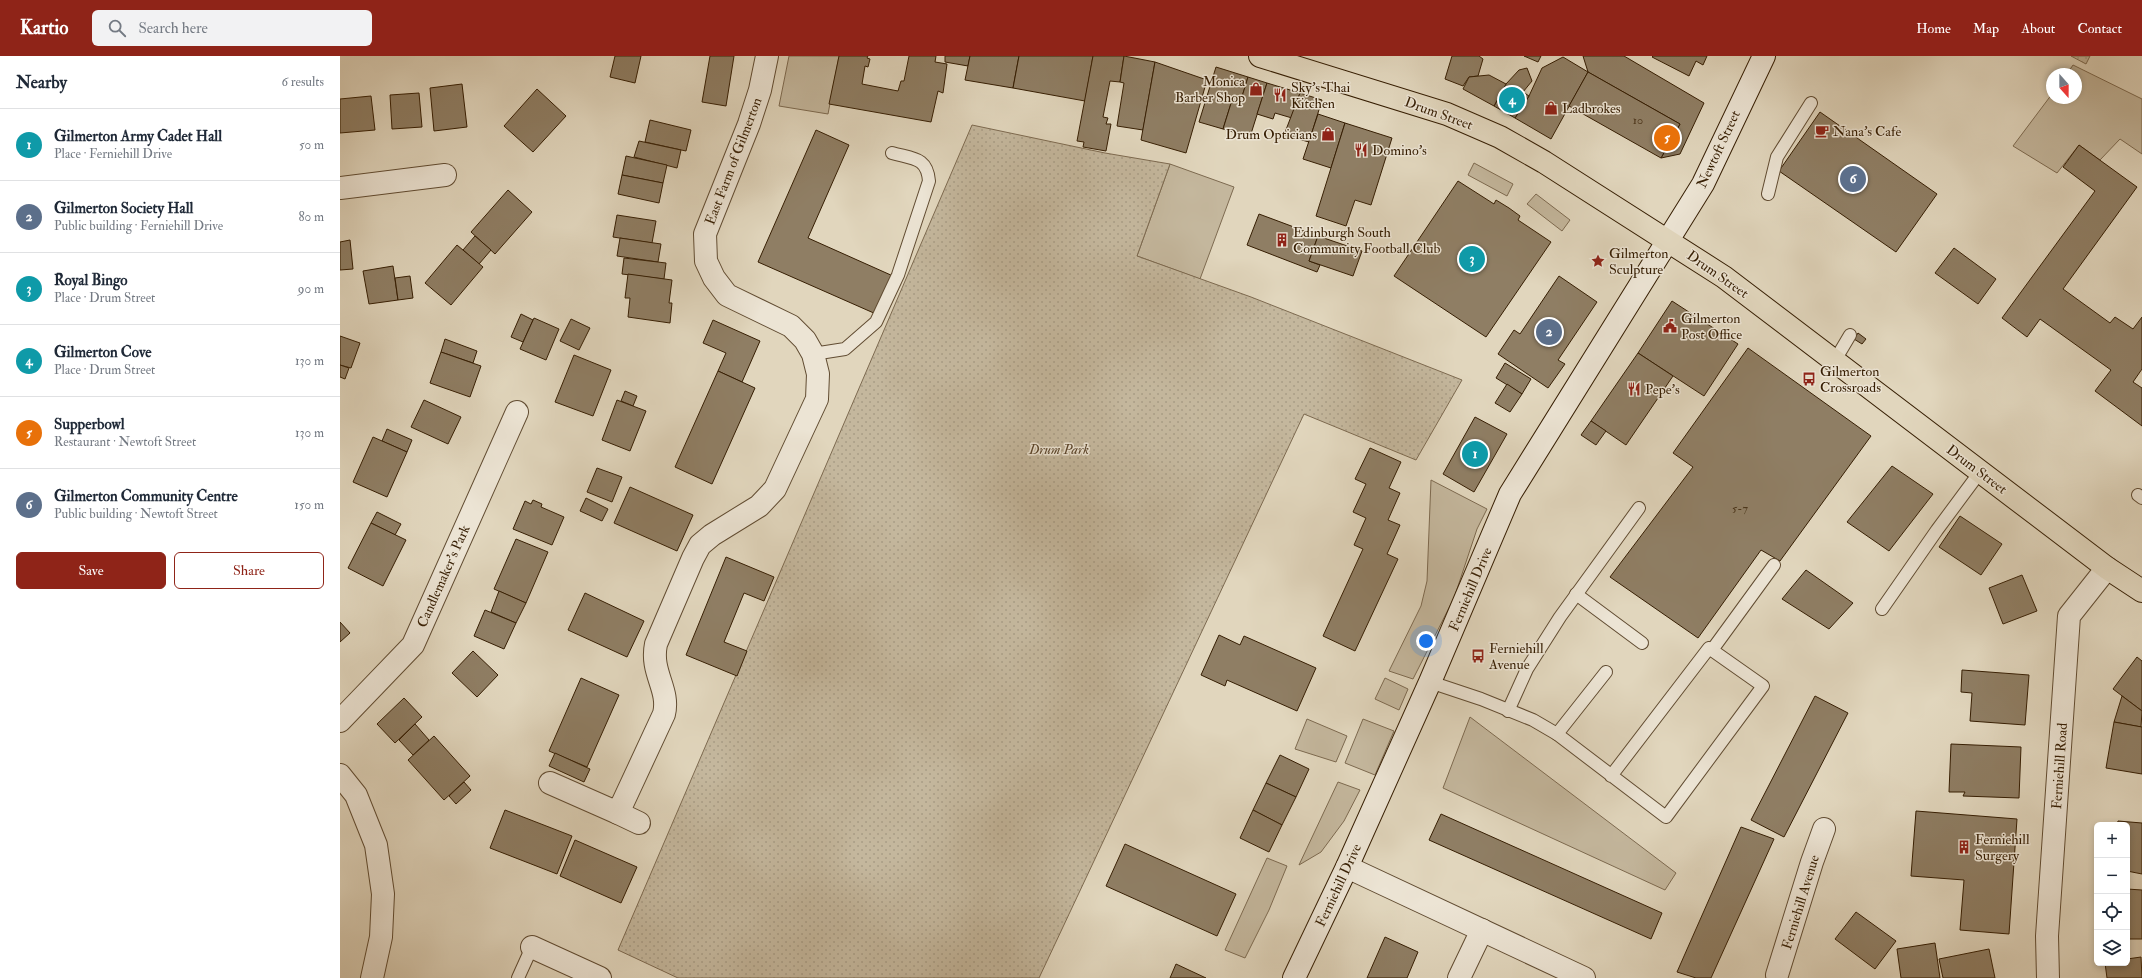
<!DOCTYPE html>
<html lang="en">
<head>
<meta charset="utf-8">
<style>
  :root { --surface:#fff; --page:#f2f2f3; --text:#1f2937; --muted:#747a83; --line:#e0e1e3; --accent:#8f2418 }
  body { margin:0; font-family:"IM FELL Double Pica",serif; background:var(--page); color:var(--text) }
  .controls { position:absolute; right:12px; bottom:12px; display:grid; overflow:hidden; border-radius:6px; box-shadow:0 2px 6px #0003 }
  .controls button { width:36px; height:36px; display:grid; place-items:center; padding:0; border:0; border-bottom:1px solid var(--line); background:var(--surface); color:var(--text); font:20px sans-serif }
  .compass { position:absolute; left:1706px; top:12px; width:36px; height:36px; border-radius:50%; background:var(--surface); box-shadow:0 2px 6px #0003; rotate:159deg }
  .you { position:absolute; left:1086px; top:585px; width:14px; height:14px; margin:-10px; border:3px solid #fff; border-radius:50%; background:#1a73e8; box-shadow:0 0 0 6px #1a73e833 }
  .badge { display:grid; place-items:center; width:26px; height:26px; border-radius:50%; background:var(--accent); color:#fff; font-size:13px; font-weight:700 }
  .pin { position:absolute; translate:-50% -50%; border:2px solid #fff; box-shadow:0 1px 4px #0006 }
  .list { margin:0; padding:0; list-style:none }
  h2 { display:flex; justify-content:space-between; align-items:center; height:52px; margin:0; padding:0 16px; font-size:17px }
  h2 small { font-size:13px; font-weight:400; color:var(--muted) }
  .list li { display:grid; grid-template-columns:26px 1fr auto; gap:12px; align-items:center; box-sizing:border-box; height:72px; padding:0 16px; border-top:1px solid var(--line) }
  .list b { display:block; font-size:15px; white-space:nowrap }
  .list p { margin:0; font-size:13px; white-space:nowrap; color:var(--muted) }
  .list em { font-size:13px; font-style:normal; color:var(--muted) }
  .actions { display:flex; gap:8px; padding:12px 16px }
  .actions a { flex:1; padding:9px 0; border:1px solid var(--accent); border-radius:6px; text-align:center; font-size:14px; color:var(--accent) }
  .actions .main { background:var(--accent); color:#fff }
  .icon { flex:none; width:22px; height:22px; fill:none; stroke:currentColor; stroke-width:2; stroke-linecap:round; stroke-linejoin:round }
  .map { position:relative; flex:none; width:1802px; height:922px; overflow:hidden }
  header { display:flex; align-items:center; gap:24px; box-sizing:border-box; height:56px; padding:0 20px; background:var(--accent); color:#fff }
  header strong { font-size:19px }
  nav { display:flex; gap:22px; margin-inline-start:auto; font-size:14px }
  .search { width:280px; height:36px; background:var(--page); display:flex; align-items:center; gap:10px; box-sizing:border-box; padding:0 14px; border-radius:6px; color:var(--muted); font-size:15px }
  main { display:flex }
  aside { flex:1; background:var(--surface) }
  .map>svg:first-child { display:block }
</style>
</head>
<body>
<header>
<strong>Kartio</strong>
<div class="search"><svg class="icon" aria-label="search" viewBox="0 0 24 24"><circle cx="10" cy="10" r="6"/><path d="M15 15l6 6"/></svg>Search here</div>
<nav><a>Home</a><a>Map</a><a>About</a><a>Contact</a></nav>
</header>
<main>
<aside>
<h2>Nearby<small>6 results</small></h2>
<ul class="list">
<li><span class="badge" style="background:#0f9aa8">1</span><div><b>Gilmerton Army Cadet Hall</b><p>Place · Ferniehill Drive</p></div><em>50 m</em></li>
<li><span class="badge" style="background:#5c6f8a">2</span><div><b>Gilmerton Society Hall</b><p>Public building · Ferniehill Drive</p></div><em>80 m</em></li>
<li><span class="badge" style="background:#0f9aa8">3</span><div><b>Royal Bingo</b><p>Place · Drum Street</p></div><em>90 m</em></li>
<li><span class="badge" style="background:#0f9aa8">4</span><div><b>Gilmerton Cove</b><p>Place · Drum Street</p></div><em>130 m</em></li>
<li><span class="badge" style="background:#e8710a">5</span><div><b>Supperbowl</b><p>Restaurant · Newtoft Street</p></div><em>130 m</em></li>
<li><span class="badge" style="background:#5c6f8a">6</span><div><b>Gilmerton Community Centre</b><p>Public building · Newtoft Street</p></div><em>150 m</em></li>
</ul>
<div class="actions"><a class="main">Save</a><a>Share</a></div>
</aside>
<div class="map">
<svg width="1802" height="922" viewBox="0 0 1802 922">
  <defs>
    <pattern id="park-dots" width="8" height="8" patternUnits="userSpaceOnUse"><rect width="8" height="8" fill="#c4b79d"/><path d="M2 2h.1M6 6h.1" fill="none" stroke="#a99d86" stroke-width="1.8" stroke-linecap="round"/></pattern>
  </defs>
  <rect width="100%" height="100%" fill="#e1d6bd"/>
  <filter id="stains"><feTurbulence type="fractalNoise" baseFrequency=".005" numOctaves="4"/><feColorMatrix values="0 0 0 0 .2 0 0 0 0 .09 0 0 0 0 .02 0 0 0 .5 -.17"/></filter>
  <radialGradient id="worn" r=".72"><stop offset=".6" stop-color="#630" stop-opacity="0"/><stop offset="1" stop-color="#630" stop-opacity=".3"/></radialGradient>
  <g fill="#c4b79d" stroke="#7d6a50">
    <polygon points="449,0 499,0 488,58 439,50"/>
    <polygon points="1733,9 1802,43 1802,98 1780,83 1760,104 1739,89 1717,117 1673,90 1712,38 1712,42 1736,42 1736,18 1727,18"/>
    <polygon points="1134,107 1173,128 1167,140 1128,119"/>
    <polygon points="830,108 894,131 860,223 797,200"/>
    <polygon points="1196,138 1230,164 1222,175 1187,148"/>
    <polygon points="1091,424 1147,453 1137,473 1114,542 1073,623 1049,615 1081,550 1087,525"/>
    <polygon points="1045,622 1068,633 1059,654 1035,643"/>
    <polygon points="1130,661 1336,817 1325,834 1103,732"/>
    <polygon points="967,663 1007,680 996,706 955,693"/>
    <polygon points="1023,663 1054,675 1035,719 1005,707"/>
    <polygon points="998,726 1020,734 1004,765 981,796 959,809"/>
    <polygon points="927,802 947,810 929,854 905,902 885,894"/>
  </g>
  <g fill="url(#park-dots)" stroke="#7d6a50">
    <polygon points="1731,0 1750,0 1746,8"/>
    <polygon points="632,69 765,97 830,108 797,200 911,241 1122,324 1076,404 964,358 699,922 338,922 278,894"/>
  </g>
  <g fill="#8f7e64" stroke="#361e03">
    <polygon points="275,0 301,0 295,27 270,21"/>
    <polygon points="370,0 394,0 386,50 362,46"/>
    <polygon points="499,0 528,0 527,2 530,3 528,11 525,10 522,28 558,35 561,25 564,25 569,0 596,0 595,6 607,8 603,37 598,35 591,66 489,48"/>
    <polygon points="605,0 630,0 628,10 605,6"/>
    <polygon points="630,0 679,0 673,32 625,24"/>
    <polygon points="679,0 753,0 745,45 673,32"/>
    <polygon points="753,0 784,0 780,26 770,25 763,61 768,62 766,68 771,68 766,95 743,91 744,86 737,85"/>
    <polygon points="784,0 815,6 803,74 777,70 784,27 780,26"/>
    <polygon points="1112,0 1139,0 1143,3 1138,20 1129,21 1123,30 1105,23"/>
    <polygon points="1184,0 1201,0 1198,6"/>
    <polygon points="1243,0 1284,0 1364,47 1340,98 1321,102 1340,68 1248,16"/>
    <polygon points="1313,0 1367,0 1363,9 1356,5 1349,20 1312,1"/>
    <polygon points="1223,1 1248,16 1211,83 1175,62 1189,40 1202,12"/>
    <polygon points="815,6 867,24 846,97 801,84"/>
    <polygon points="876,11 908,21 901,44 893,41 883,73 859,66"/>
    <polygon points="1187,12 1192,25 1183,36 1189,40 1175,62 1154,50 1166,28 1179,14"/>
    <polygon points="1248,16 1340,68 1321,102 1229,50"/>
    <polygon points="1149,19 1166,28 1154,50 1123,33 1129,21"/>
    <polygon points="908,21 927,27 910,81 883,73 893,41 901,44"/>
    <polygon points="927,27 960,37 952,62 935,57 933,63 917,58"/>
    <polygon points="122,28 127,71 94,75 90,32"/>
    <polygon points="197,33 226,60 193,96 164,70"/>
    <polygon points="79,37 82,71 52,73 50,39"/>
    <polygon points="960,37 982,44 969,86 944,79"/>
    <polygon points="31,40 35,74 0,77 0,43"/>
    <polygon points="1480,56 1597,138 1556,196 1439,115"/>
    <polygon points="978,58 1005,67 991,112 963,103"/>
    <polygon points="310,64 351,74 346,95 305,86"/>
    <polygon points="1005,67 1052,82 1031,149 1015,144 1006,170 976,160"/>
    <polygon points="476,74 509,89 468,182 553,220 536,258 418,206"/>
    <polygon points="299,85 341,94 337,112 294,101"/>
    <polygon points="1739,89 1797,131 1723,233 1770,267 1775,261 1793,273 1802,261 1802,313 1793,326 1802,332 1802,370 1755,335 1771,314 1700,263 1687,281 1662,262 1755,135 1723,111"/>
    <polygon points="286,100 327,109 323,127 282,119"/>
    <polygon points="282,119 323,127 319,147 278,138"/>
    <polygon points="1118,125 1154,148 1156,144 1169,152 1180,160 1178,164 1211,186 1146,281 1054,220"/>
    <polygon points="168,134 192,156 155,198 131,176"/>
    <polygon points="919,158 978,180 969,205 980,209 977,216 907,189"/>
    <polygon points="277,159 316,165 312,187 273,181"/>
    <polygon points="135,180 151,194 139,208 123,194"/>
    <polygon points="978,180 1022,195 1013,220 969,205"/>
    <polygon points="280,182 321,188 318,206 277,200"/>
    <polygon points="10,184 13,213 0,214 0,186"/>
    <polygon points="117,189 143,211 111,249 85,227"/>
    <polygon points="1614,192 1656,223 1638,248 1595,217"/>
    <polygon points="284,202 326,207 324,223 282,218"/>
    <polygon points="53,210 58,244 29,248 23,215"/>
    <polygon points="288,218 332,224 329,247 332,247 330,267 288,261 290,242 285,242"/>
    <polygon points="70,220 73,242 58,244 55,222"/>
    <polygon points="1219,220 1257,246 1218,304 1225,308 1208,332 1158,298 1174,274 1180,278"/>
    <polygon points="1332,245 1398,288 1364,340 1298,297"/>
    <polygon points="181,258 193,264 183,286 171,281"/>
    <polygon points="194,262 219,273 206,304 180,293"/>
    <polygon points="231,263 250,272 239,294 220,285"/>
    <polygon points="373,264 420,285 402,326 378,315 386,297 363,287"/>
    <polygon points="1518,277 1526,283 1522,288 1514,283"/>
    <polygon points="0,280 20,287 11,312 0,309"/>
    <polygon points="105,283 137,295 133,307 101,296"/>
    <polygon points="1408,292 1531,380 1440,505 1421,494 1358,582 1270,521 1353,411 1333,397"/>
    <polygon points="101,296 141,310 130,341 90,327"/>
    <polygon points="1298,297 1333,320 1286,389 1251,365"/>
    <polygon points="234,299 271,314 253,360 215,346"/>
    <polygon points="1165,307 1191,323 1182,338 1156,322"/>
    <polygon points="0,309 9,312 5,323 0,321"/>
    <polygon points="378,315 415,332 372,428 335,411"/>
    <polygon points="1167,328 1182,338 1170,356 1155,347"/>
    <polygon points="285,335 297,340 293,350 281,345"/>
    <polygon points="84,344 121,361 108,388 71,371"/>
    <polygon points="277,344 306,355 290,395 262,384"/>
    <polygon points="1135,361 1167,378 1134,436 1103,418"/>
    <polygon points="1251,365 1266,375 1256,389 1241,379"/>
    <polygon points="47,373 72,384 67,396 42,385"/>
    <polygon points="33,381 67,396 47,441 13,426"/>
    <polygon points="1030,392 1061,406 1049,432 1060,437 1048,464 1060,469 1047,498 1058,503 1015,595 983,580 1023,493 1014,489 1026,462 1013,456 1026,428 1015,423"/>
    <polygon points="1552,410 1593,438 1549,495 1507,466"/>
    <polygon points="257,412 282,421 272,446 247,436"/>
    <polygon points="290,431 353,459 337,495 274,467"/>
    <polygon points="246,442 268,453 262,465 240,455"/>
    <polygon points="193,444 202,448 201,451 224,461 212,489 173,473 185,445 191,448"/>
    <polygon points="37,456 61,468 55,479 31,467"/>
    <polygon points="1620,460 1662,488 1641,519 1599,491"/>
    <polygon points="31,467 66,484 43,530 8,512"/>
    <polygon points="176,483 208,496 186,547 154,533"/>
    <polygon points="386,501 434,521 424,545 404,537 384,586 407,595 397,620 346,599"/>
    <polygon points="1466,514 1513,547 1489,573 1442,543"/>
    <polygon points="1682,519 1697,555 1663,568 1649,532"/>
    <polygon points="159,535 186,547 176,567 151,556"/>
    <polygon points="245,537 304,565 287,601 228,574"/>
    <polygon points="145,554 176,567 164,593 134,580"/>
    <polygon points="0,566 10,577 0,586"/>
    <polygon points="879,579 900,589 904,580 976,612 957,655 887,624 885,630 861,619"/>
    <polygon points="133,595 158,619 137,641 112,617"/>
    <polygon points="1797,601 1802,605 1802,655 1773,633"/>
    <polygon points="1622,614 1689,619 1685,669 1630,665 1632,637 1621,636"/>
    <polygon points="241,622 279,639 247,711 209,695"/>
    <polygon points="1475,640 1508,657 1444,781 1411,764"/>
    <polygon points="1782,640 1802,655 1801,671 1774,666"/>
    <polygon points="64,642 82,661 55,687 37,668"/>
    <polygon points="1774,666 1802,671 1802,718 1766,712"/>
    <polygon points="75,668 89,684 73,699 59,684"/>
    <polygon points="94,680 130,720 104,744 68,704"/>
    <polygon points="1611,688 1681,691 1679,742 1623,740 1625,736 1609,736"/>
    <polygon points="215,697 250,713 244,726 209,710"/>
    <polygon points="940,699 969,713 956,741 926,727"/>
    <polygon points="124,726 131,734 116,748 109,740"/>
    <polygon points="926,727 956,741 942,769 913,754"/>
    <polygon points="165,754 232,780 217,818 150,792"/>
    <polygon points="913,754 942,769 929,796 900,782"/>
    <polygon points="1576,755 1677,763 1669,878 1620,874 1624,824 1571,820"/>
    <polygon points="1101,758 1322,857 1311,883 1089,784"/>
    <polygon points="1778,765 1802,767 1802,818 1787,815 1787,769 1777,769"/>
    <polygon points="1401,771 1434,783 1371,922 1356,922 1337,916"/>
    <polygon points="235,784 297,811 281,847 220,820"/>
    <polygon points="785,788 896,838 877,880 766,830"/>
    <polygon points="1787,833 1802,834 1802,883 1787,883"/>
    <polygon points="1516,856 1556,885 1535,913 1495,883"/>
    <polygon points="1045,881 1078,896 1067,922 1027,922"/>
    <polygon points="1595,887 1600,922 1561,922 1557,893"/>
    <polygon points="1649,893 1655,922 1603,922 1599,903"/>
    <polygon points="1801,901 1802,922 1767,922 1765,907 1787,907 1787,903"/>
    <polygon points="836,908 866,922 830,922"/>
  </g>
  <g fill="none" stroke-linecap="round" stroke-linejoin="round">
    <g stroke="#614c32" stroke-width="14">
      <g id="service">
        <polyline points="1428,138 1437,101 1471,47"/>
        <path d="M473,298L505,293L536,266L558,219L589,125C587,101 573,103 552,97"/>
        <polyline points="1494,306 1510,279"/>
        <polyline points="1798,439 1802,442"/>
        <polyline points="1236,538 1302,587"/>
        <polyline points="1542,553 1597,474 1640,416"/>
        <polyline points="1372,594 1434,509"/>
        <polyline points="1090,626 1141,643 1193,664 1217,678 1326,761 1423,630 1369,592 1271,720"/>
        <polyline points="1168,655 1187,613 1220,561 1299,452"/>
        <polyline points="1217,678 1266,616"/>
        <polyline points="178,922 192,891"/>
      </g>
    </g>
    <g stroke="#614c32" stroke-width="24">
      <g id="minor">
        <polyline points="0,132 105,119"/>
        <polyline points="0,665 73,589 177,356"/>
        <polyline points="0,719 16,739 36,789 43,838 41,881 32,922"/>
        <path d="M210,727L278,757L324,658C330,633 310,617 316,588L353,502L360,489L372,479L419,450L435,433L477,343L478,318L473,298L465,284L451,270L387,239L374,222L366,205L365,178L409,68L420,34L427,0"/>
        <polyline points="278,757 299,767"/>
        <polyline points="1007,811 1244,922"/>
        <polyline points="192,891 260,922"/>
        <polyline points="1437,919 1472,806 1484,773"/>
        <polyline points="1119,922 1142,874"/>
      </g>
    </g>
    <g stroke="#614c32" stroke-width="24">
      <polyline id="tertiary" points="1708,922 1707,880 1729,560 1767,512"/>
    </g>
    <g stroke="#361e03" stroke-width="24">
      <polyline id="secondary" points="954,922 1007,811 1090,626 1170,438 1363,128 1424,0"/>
    </g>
    <g stroke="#361e03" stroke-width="24">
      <polyline id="primary" points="920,0 1107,58 1160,81 1204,106 1384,221 1767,512 1802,535"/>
    </g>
    <use href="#service" stroke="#ece4d4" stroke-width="12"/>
    <use href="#minor" stroke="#ece4d4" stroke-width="22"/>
    <use href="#tertiary" stroke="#ece4d4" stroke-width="22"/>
    <use href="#secondary" stroke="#ece4d4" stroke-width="22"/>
    <use href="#primary" stroke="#e1d6bd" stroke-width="22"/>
  </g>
  <defs>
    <g id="shop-bare" transform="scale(1.08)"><path d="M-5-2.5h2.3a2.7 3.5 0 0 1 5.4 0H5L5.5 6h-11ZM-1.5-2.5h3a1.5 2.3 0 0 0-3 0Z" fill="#8f2418" stroke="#ece4d4" stroke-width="2.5" paint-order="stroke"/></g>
    <g id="restaurant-bare" transform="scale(1.08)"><path d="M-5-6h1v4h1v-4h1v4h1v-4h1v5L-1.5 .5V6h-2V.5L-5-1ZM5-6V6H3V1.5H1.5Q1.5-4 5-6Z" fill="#8f2418" stroke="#ece4d4" stroke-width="2.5" paint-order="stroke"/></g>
    <g id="cafe-bare" transform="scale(1.08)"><path d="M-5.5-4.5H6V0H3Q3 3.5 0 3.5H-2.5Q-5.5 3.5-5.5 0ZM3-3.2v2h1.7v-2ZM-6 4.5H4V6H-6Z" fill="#8f2418" stroke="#ece4d4" stroke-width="2.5" paint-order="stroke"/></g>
    <g id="building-bare" transform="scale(1.08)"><path d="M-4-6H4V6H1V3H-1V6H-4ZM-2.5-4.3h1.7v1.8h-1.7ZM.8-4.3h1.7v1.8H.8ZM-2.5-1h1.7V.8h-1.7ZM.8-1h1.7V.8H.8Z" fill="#8f2418" stroke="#ece4d4" stroke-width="2.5" paint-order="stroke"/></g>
    <g id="sight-bare" transform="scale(1.08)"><path d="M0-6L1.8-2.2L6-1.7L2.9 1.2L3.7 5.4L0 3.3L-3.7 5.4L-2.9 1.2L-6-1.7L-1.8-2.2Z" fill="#8f2418" stroke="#ece4d4" stroke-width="2.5" paint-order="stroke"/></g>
    <g id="civic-bare" transform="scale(1.08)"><path d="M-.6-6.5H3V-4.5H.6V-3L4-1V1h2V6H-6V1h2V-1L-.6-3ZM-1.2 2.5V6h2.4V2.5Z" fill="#8f2418" stroke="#ece4d4" stroke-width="2.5" paint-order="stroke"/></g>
    <g id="bus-bare" transform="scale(1.08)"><path d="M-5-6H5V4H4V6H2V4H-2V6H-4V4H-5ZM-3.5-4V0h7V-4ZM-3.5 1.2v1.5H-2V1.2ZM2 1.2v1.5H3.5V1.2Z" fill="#8f2418" stroke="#ece4d4" stroke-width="2.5" paint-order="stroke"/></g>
  </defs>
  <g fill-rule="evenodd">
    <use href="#shop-bare" x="916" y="33"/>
    <use href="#restaurant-bare" x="940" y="39"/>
    <use href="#shop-bare" x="1211" y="52"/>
    <use href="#cafe-bare" x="1482" y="75"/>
    <use href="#shop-bare" x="988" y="78"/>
    <use href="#restaurant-bare" x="1021" y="94"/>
    <use href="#building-bare" x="942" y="184"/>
    <use href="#sight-bare" x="1258" y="205"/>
    <use href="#civic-bare" x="1330" y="270"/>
    <use href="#bus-bare" x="1469" y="323"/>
    <use href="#restaurant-bare" x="1294" y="333"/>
    <use href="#bus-bare" x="1138" y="600"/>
    <use href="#building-bare" x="1624" y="791"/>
  </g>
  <g text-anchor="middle" stroke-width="3" stroke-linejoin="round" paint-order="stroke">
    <g font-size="12" fill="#4c361b">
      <text x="1298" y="68">10</text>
      <text x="1400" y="456">5-7</text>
    </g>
    <g font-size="14" fill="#361e03" stroke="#ece4d4" text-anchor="start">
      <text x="905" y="30" text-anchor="end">Monica<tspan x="905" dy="16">Barber Shop</tspan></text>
      <text x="951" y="36">Sky's Thai<tspan x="951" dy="16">Kitchen</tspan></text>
      <text x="1222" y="57">Ladbrokes</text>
      <text x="1493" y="80">Nana's Cafe</text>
      <text x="977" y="83" text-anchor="end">Drum Opticians</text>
      <text x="1032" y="99">Domino's</text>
      <text x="953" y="181">Edinburgh South<tspan x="953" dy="16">Community Football Club</tspan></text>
      <text x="1269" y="202">Gilmerton<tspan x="1269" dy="16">Sculpture</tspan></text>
      <text x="1341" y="267">Gilmerton<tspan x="1341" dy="16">Post Office</tspan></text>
      <text x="1480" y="320">Gilmerton<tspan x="1480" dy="16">Crossroads</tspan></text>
      <text x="1305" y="338">Pepe's</text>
      <text x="1149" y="597">Ferniehill<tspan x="1149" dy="16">Avenue</tspan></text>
      <text x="1635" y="788">Ferniehill<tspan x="1635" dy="16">Surgery</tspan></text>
    </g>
    <g font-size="14" fill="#361e03" stroke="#ece4d4">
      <text transform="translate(1099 57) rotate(20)" y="5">Drum Street</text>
      <text transform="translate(1378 93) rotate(-65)" y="5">Newtoft Street</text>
      <text transform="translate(393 105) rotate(-69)" y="5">East Farm of Gilmerton</text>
      <text transform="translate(1378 218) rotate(35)" y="5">Drum Street</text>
      <text transform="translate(1637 413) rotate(37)" y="5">Drum Street</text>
      <text transform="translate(103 520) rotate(-66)" y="5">Candlemaker's Park</text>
      <text transform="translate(1130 533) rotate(-67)" y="5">Ferniehill Drive</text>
      <text transform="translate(1719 710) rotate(-86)" y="5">Ferniehill Road</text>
      <text transform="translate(998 829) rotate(-65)" y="5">Ferniehill Drive</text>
      <text transform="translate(1460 846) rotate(-73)" y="5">Ferniehill Avenue</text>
    </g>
    <g font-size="14" font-style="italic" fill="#5a442a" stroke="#ece4d4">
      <text x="719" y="398">Drum Park</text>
    </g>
  </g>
  <rect width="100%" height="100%" filter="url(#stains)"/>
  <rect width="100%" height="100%" fill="url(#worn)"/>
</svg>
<div class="controls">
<button>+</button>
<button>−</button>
<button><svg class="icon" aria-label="locate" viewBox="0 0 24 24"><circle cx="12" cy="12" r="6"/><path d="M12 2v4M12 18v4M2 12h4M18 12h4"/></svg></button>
<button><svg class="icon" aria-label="layers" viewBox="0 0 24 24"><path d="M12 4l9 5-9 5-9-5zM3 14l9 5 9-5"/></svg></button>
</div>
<svg class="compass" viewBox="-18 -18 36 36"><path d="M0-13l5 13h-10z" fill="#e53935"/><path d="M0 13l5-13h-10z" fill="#747a83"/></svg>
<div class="you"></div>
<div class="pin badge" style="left:1135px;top:398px;background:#0f9aa8">1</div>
<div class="pin badge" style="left:1209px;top:276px;background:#5c6f8a">2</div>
<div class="pin badge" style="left:1132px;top:203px;background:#0f9aa8">3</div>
<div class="pin badge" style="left:1172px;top:44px;background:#0f9aa8">4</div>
<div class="pin badge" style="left:1327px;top:82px;background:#e8710a">5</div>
<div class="pin badge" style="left:1513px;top:123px;background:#5c6f8a">6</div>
</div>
</main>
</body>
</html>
